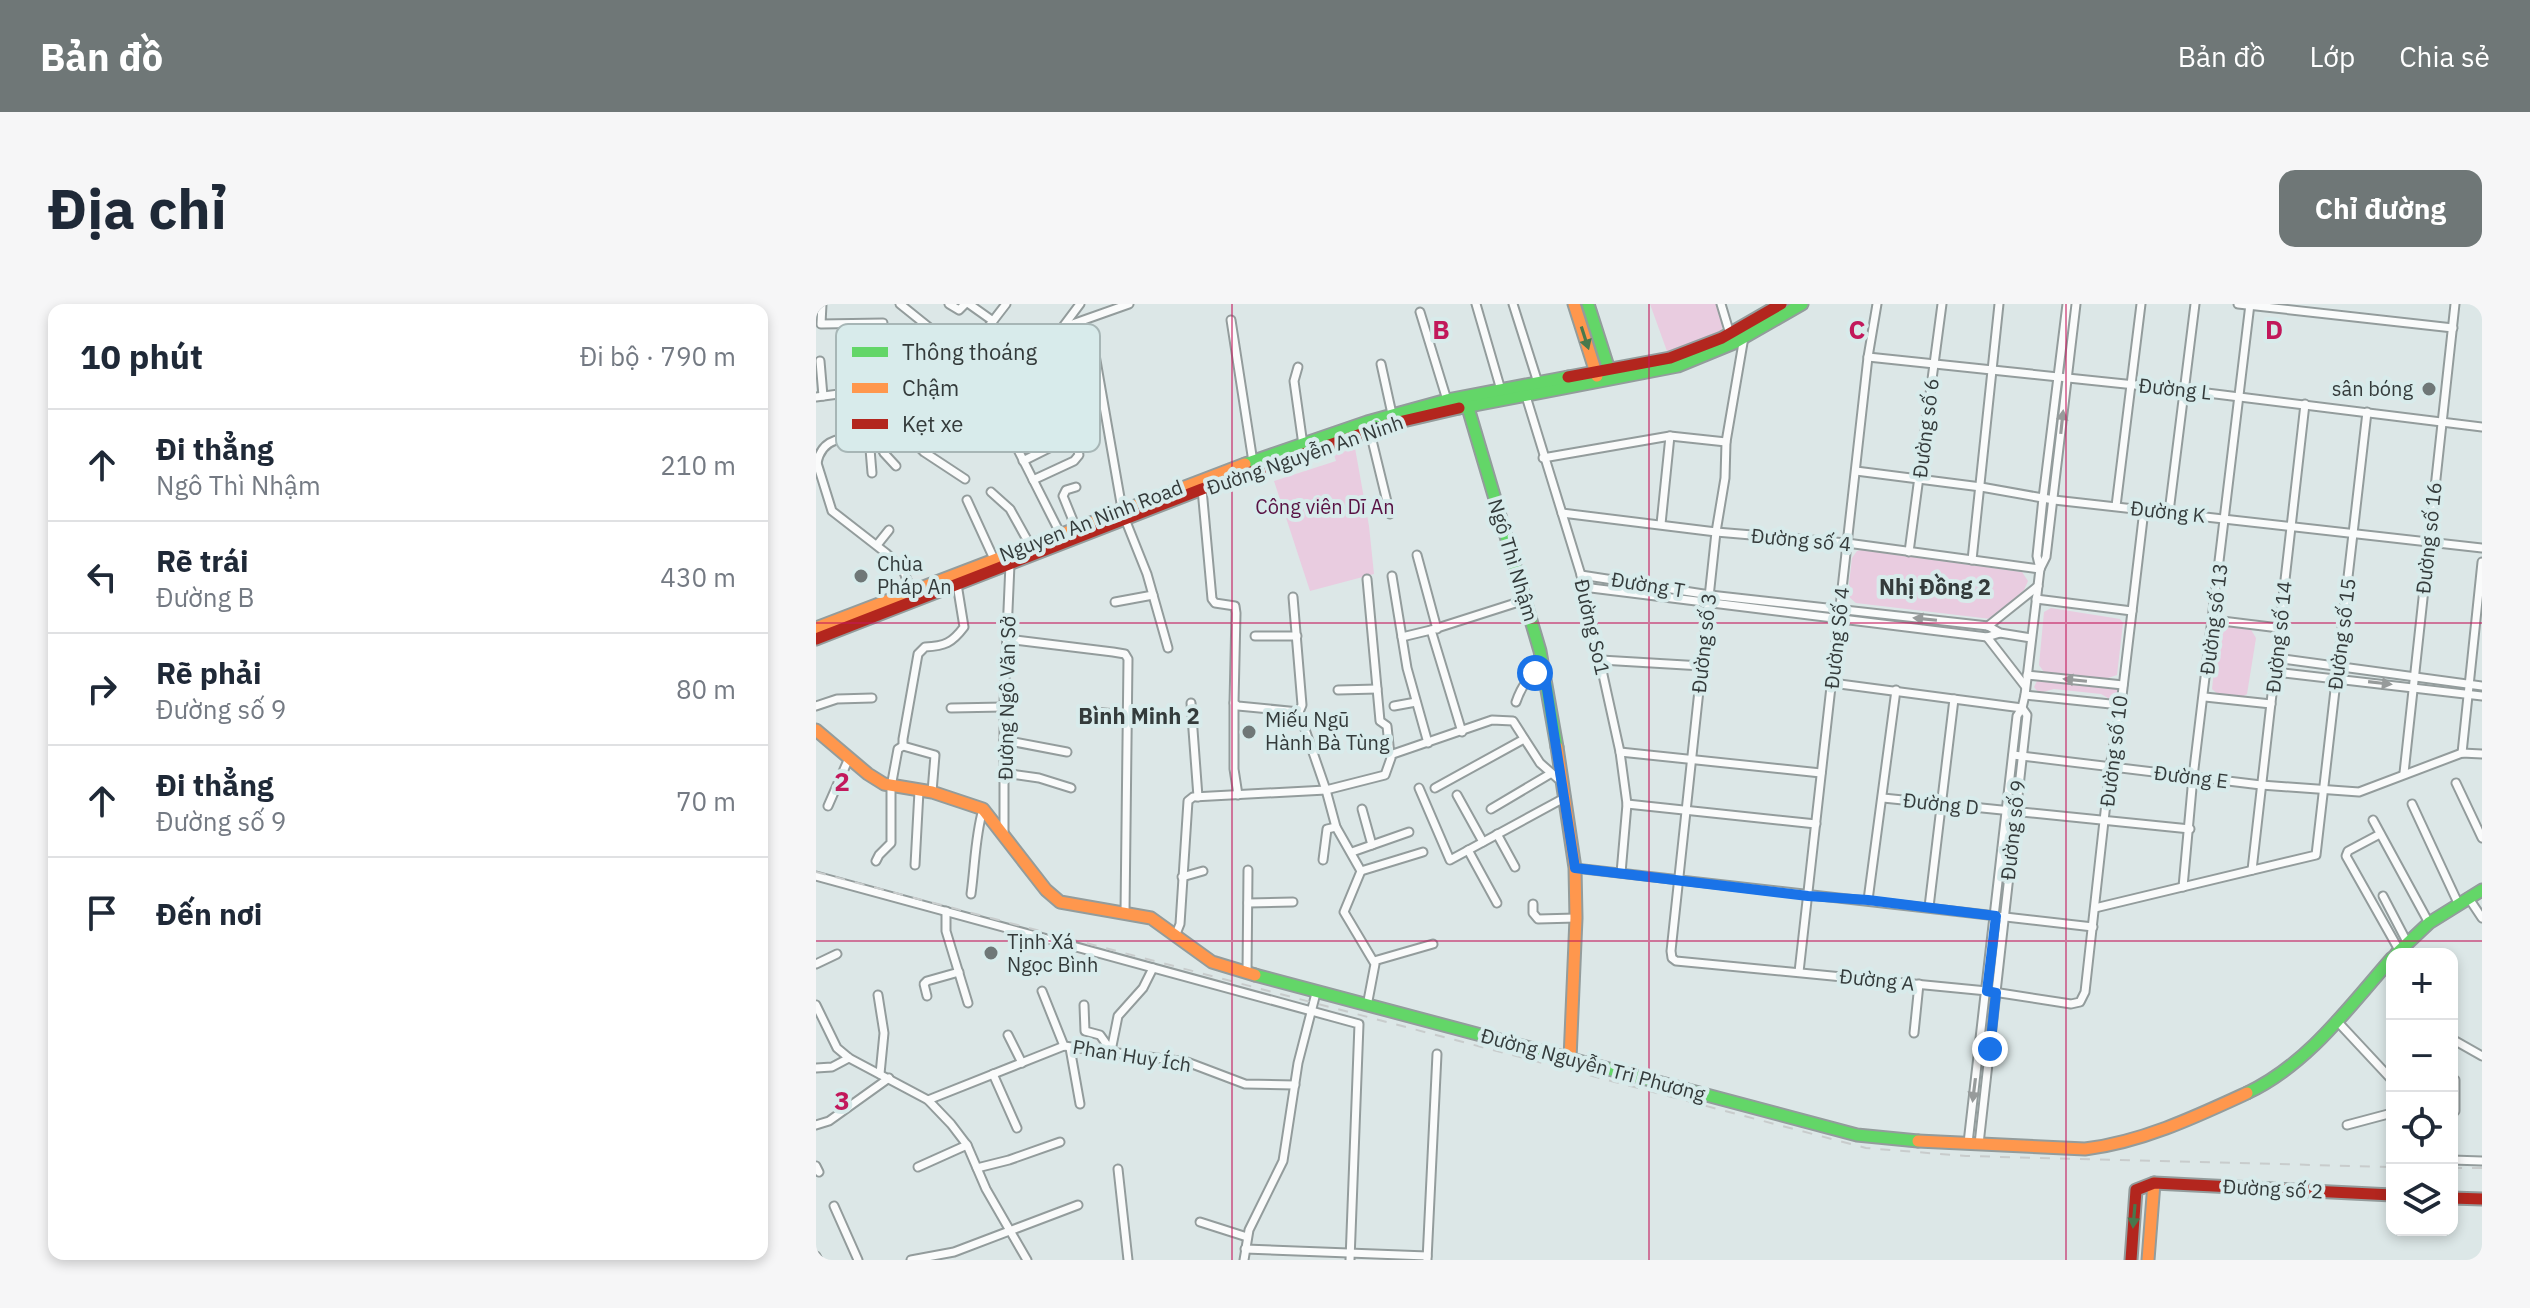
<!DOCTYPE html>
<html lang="vi">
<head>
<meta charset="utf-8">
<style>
  :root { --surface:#fff; --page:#f6f6f7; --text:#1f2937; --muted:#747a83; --line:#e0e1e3; --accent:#6f7777 }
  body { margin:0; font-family:"IBM Plex Sans",sans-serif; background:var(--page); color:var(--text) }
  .controls { position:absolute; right:24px; bottom:24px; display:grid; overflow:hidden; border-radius:16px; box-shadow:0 4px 12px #0003 }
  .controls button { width:72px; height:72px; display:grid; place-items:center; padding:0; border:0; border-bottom:2px solid var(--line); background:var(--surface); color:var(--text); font:40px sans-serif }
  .stop { position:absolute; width:24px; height:24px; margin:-18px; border:6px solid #1a73e8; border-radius:50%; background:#fff }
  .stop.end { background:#1a73e8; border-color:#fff; box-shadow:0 2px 8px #0008 }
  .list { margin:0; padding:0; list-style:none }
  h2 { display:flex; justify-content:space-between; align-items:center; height:104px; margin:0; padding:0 32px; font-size:34px }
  h2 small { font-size:26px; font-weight:400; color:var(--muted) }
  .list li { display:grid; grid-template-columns:52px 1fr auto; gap:24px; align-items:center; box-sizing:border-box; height:112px; padding:0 32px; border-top:2px solid var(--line) }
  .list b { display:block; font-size:30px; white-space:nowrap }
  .list p { margin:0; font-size:26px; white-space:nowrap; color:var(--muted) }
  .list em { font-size:26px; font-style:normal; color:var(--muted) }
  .icon { flex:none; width:44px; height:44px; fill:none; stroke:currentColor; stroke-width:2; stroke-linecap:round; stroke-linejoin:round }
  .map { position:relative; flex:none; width:1666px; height:956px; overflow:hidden; border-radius:16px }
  header { display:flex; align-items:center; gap:48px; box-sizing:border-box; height:112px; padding:0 40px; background:var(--accent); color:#fff }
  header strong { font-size:38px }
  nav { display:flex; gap:44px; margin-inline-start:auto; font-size:28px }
  .intro { display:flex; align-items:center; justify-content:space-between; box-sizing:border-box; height:192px; padding:0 48px }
  h1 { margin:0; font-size:56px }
  .button { padding:20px 36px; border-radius:16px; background:var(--accent); color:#fff; font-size:28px; font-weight:700 }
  main { display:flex; gap:48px; padding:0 48px }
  aside { flex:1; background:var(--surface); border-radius:16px; box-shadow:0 4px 12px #0003 }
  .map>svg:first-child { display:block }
</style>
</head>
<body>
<header>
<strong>Bản đồ</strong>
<nav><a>Bản đồ</a><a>Lớp</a><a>Chia sẻ</a></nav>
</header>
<div class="intro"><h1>Địa chỉ</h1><a class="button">Chỉ đường</a></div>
<main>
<aside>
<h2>10 phút<small>Đi bộ · 790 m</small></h2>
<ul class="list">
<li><svg class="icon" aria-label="ahead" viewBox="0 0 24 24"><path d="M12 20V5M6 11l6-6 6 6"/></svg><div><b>Đi thẳng</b><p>Ngô Thì Nhậm</p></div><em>210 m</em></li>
<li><svg class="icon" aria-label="left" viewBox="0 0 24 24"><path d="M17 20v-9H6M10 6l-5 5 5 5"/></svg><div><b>Rẽ trái</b><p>Đường B</p></div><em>430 m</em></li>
<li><svg class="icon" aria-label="right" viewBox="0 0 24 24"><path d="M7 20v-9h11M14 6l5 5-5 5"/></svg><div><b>Rẽ phải</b><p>Đường số 9</p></div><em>80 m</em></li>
<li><svg class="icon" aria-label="ahead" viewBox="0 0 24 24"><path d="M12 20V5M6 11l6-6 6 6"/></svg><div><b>Đi thẳng</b><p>Đường số 9</p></div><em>70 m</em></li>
<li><svg class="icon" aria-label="arrive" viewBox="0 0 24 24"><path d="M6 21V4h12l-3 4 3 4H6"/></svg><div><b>Đến nơi</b></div></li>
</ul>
</aside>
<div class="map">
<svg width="1666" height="956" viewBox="0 0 1666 956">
  <rect width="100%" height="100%" fill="#dce7e7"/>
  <g fill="#e9cce0">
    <polygon points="834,0 902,0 907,17 905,29 852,50"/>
    <polygon points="539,144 553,222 558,270 494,287 458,177 520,157 518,151"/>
    <polygon points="1046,246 1206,268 1212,277 1208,286 1175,315 1040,299 1033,293 1032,288 1036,254 1041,247"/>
    <polygon points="1235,304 1304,315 1307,319 1301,371 1289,375 1228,368 1223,361 1228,308"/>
    <path d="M1409,322L1434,324L1440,334L1431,390C1422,397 1403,393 1396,385L1402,327Z"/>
    <polygon points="1225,376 1297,384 1301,386 1302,391 1297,397 1285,390 1238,385 1223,389 1218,383 1221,377"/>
  </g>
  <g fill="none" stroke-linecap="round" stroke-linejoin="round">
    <g stroke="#939c9c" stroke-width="11">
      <g id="street">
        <polyline points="6,0 5,20 67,19"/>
        <polyline points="84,0 125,33 106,60 131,78"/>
        <polyline points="133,0 143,6 149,0"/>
        <polyline points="153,0 177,17"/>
        <polyline points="660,0 685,86"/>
        <polyline points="697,0 723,82"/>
        <polyline points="905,0 914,30"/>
        <polyline points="1422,0 1637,24"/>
        <polyline points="604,8 631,96"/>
        <polyline points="415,16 437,158"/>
        <polyline points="248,23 313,0"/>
        <polyline points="928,33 910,138 909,174 900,228 855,647 856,654 860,657 1171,687 1255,700 1264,698 1269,688 1294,463 1306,392 1328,206"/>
        <polyline points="278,45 306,205"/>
        <polyline points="1052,53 1367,86 1666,123"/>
        <polyline points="4,57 7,92"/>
        <polyline points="565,60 576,110"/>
        <polyline points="145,62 204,103"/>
        <polyline points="482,63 478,77 487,141"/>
        <polyline points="28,72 68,49"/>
        <polyline points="30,89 65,74 80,62"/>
        <polyline points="709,89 765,271 804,448 811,500 805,569"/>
        <polyline points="0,93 30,89 28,68"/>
        <polyline points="76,96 100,115"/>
        <polyline points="192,96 264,0"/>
        <polyline points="116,97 140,115"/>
        <polyline points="226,98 245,138"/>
        <polyline points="88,128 108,148 149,175"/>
        <polyline points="554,128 574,210"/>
        <polyline points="50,132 47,119 58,114"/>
        <polyline points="195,132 246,233"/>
        <polyline points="53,133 56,169"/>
        <polyline points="61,135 68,149 80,162"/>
        <polyline points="727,154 854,132 910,138"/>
        <polyline points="207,157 259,131"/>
        <path d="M1,159C9,117 59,144 85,130C98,123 110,104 118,93C143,62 166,31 190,0"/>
        <polyline points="1,159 16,207 70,249 87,266 97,291"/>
        <polyline points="1040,167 1165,183 1238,196 1666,244"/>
        <polyline points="217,176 258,157 263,151 248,89"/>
        <polyline points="386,185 396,295 399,299 419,302 420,309 418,399 422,402 483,408 510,486 520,523 545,567 528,608 559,660 551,702"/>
        <polyline points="175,188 194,205 214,241"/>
        <polyline points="151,196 178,255"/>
        <polyline points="1300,202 1325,0"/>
        <polyline points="1353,208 1379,0"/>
        <polyline points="746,209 900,228 1031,239 1224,265"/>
        <polyline points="309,215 331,270 352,344"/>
        <polyline points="845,220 854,132"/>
        <polyline points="260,224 247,192 250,186 260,183"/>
        <polyline points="61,241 73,226"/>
        <polyline points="1093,248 1126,0"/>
        <polyline points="601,251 621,325"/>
        <polyline points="1156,256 1183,0"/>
        <polyline points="1224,265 1230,253 1260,0"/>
        <polyline points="765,271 894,291 1172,322 1184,329 1215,334"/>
        <polyline points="576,272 591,364 612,439"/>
        <polyline points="551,275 564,417 571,422 574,451 676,416 697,417 724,459 747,479"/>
        <polyline points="767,283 1171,333 1184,329"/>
        <polyline points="477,293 486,401 483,408"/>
        <polyline points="1220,295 1316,307"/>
        <polyline points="299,298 337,291"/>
        <polyline points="1398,316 1463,324"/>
        <polyline points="1172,322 1222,282"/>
        <polyline points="615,326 646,428"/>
        <polyline points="439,332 481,332"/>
        <polyline points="586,333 615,326 709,296"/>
        <polyline points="1171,333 1209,382"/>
        <polyline points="191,335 297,348 309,350 312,355 309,608"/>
        <polyline points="1460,354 1666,382"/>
        <polyline points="785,356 886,362"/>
        <polyline points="1459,368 1666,392"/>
        <polyline points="1211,371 1307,381"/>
        <polyline points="1016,379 1206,404"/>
        <polyline points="522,386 561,385"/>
        <polyline points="1209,391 1304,401"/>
        <polyline points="1389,393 1455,400"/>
        <path d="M700,398C705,383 712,372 728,366"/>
        <polyline points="375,399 382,493"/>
        <polyline points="418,399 418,465 422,491"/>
        <polyline points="0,402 21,395 56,394"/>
        <polyline points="578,402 600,398"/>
        <polyline points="135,404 188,403"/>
        <polyline points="271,413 277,408 312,411"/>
        <polyline points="188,436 251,448"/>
        <polyline points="804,448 1005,469"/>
        <polyline points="1646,449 1666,258"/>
        <polyline points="1197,451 1445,481 1543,488 1646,449 1666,450"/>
        <polyline points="188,469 223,474 255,484"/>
        <polyline points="1588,469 1639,0"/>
        <polyline points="1640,479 1666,534"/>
        <polyline points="603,484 634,556 750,493"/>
        <polyline points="619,484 708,435"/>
        <path d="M116,488L119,451L87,442V435L102,350L109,343C129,342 136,339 148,323L141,280"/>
        <polyline points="641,491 667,538"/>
        <polyline points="1067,494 1374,525"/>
        <polyline points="811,500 1000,520"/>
        <polyline points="1596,500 1642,599"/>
        <polyline points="12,502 33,454"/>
        <polyline points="546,505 556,541"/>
        <polyline points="675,505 734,470"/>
        <polyline points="1557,516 1613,619"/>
        <polyline points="188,529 188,398 194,260"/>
        <polyline points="681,530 699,563"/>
        <polyline points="1564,530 1532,547 1530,552 1583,646"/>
        <polyline points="652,546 681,599"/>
        <polyline points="536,548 593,528"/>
        <polyline points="507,556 511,525 520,523"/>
        <polyline points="60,557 63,551 75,539 75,483 82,445 87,442"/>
        <polyline points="99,561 103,487"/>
        <polyline points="759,564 1277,623"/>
        <polyline points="1436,566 1489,100"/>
        <polyline points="545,567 607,548"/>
        <polyline points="0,572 543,720 534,956"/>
        <polyline points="366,573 387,567"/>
        <polyline points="1367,583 1377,473 1434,0"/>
        <path d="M155,590C159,561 159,533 167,505"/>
        <polyline points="1567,592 1591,638"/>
        <polyline points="1652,593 1666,614"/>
        <polyline points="1052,596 1080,386"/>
        <polyline points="432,599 477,598"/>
        <polyline points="717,600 717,609 722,615 760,614"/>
        <polyline points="1113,603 1138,395"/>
        <polyline points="1279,604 1500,551 1551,108"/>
        <polyline points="130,607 130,627 152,699"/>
        <polyline points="360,630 364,620 372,497 377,493 510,486 569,471 575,454"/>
        <polyline points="558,657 617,640"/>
        <polyline points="0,660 21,650"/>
        <polyline points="983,668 1052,53 1061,0"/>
        <polyline points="431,669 432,566"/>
        <polyline points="226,687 248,742"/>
        <polyline points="62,691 68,729 64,770"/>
        <polyline points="111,692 108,680 111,677 143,668"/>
        <polyline points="0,701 21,744 33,754 112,796 135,820 151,841 170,885 211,956"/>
        <polyline points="268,701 269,727 284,731 294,745"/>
        <polyline points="1520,716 1576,776"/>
        <polyline points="1098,729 1103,680"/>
        <polyline points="192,731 206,759"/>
        <polyline points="1636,735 1666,752"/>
        <polyline points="254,744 264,800"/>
        <polyline points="295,747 302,712 327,684 337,664"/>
        <polyline points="0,764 16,763 33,754"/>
        <polyline points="177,770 201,824"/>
        <polyline points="112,796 248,742 371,758 429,780 479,781"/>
        <polyline points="1639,807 1639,776"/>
        <polyline points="0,821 13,817 73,774"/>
        <polyline points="1531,821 1576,809"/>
        <polyline points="1152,839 1201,412 1206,404 1209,391 1224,265 1221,252 1227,194 1251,0"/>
        <polyline points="1163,840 1211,411 1206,404"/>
        <polyline points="1636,856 1666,857"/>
        <polyline points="0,862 3,868"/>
        <polyline points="102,863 151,841"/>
        <polyline points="161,864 193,856 244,838"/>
        <polyline points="302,865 312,956"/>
        <polyline points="18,902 42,956"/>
        <polyline points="384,918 431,933"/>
        <polyline points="429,945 611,952"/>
        <polyline points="0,952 2,956"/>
        <polyline points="95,956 138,948 262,901"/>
        <polyline points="428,956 433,926 467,857 482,759 500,689"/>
        <polyline points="611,956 621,750"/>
      </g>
    </g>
    <g stroke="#939c9c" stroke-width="15">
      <g id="fast">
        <polyline points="772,0 795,72"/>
        <polyline points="650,97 724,347 741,443"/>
        <polyline points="643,104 862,62 918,39 986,0"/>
        <polyline points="429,160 551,118 631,96 752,73"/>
        <polyline points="1580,650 1613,619 1666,586"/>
        <polyline points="439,671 1041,831 1102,837"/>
        <path d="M1431,789C1491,761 1533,703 1576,654"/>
      </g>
    </g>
    <g stroke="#939c9c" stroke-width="15">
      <g id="slow">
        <polyline points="758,0 781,72"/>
        <polyline points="0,324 429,160"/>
        <polyline points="0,426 52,470 68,480 116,488 167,505 230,586 244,598 335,614 396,658 439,671"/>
        <polyline points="741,443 759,564 760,614 754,755"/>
        <path d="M1102,837L1269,845C1326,838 1379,813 1431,789"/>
        <polyline points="1332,956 1338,879"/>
      </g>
    </g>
    <g stroke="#939c9c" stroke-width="15">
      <g id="jam">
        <polyline points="752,73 854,54 906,34 965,0"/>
        <polyline points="0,335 386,185 574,120 643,104"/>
        <polyline points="1636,894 1666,895"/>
        <polyline points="1315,956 1320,886 1338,879 1576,891"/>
      </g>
    </g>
    <use href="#street" stroke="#fafbfb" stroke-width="7"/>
    <use href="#fast" stroke="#63d668" stroke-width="11"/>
    <use href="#slow" stroke="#ff974d" stroke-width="11"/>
    <use href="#jam" stroke="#b3261e" stroke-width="11"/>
    <g stroke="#c8cccc" stroke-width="2" stroke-dasharray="10 10" stroke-linecap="butt">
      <polyline points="0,568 1050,844 1150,852 1576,863"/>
      <polyline points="1636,864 1666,864"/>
    </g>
  </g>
  <defs><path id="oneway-solid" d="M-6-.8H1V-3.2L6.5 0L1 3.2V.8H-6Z" transform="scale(2)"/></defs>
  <g fill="#47794d">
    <use href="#oneway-solid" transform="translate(769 34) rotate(72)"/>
    <use href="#oneway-solid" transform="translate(1318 912) rotate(95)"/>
  </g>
  <g fill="#979b9b">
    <use href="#oneway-solid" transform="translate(1246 118) rotate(-84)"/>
    <use href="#oneway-solid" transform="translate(1109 315) rotate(-174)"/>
    <use href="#oneway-solid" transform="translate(1259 376) rotate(-174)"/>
    <use href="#oneway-solid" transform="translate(1564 379) rotate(7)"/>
    <use href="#oneway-solid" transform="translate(1158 786) rotate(97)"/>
  </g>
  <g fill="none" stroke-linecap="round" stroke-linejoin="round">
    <polyline stroke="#1a73e8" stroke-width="10" points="719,369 728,366 759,564 992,592 1052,596 1180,612 1171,687 1180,689 1174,745"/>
  </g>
  <path fill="none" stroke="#c2185b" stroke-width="2" stroke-opacity="0.55" d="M416,0V956M833,0V956M1250,0V956M0,319H1666M0,637H1666"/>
  <g fill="#6f7777" stroke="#d8ebeb" stroke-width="3">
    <circle cx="1613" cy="85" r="8"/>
    <circle cx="45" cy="272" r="8"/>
    <circle cx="433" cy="428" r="8"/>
    <circle cx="175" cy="649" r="8"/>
  </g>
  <g text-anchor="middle" stroke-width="8" stroke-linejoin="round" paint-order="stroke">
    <g font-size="20" fill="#343b3b" stroke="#d8ebeb">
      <text transform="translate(1359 85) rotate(6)" y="7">Đường L</text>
      <text transform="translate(1110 124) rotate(-83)" y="7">Đường số 6</text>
      <text transform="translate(489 151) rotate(-19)" y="7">Đường Nguyễn An Ninh</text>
      <text transform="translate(1352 208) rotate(6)" y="7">Đường K</text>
      <text transform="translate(275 217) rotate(-21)" y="7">Nguyen An Ninh Road</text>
      <text transform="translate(1613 234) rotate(-84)" y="7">Đường số 16</text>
      <text transform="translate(985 236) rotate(5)" y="7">Đường số 4</text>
      <text transform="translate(697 256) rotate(73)" y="7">Ngô Thì Nhậm</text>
      <text transform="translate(832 281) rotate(9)" y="7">Đường T</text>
      <text transform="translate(1398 315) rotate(-83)" y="7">Đường số 13</text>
      <text transform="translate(776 323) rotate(77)" y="7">Đường So1</text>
      <text transform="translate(1526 330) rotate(-83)" y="7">Đường số 15</text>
      <text transform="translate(1463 333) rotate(-84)" y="7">Đường số 14</text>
      <text transform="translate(1021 334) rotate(-84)" y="7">Đường Số 4</text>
      <text transform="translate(888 339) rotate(-84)" y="7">Đường số 3</text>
      <text transform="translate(191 394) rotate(-89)" y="7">Đường Ngô Văn Sở</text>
      <text transform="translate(1298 447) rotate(-83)" y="7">Đường số 10</text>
      <text transform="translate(1375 473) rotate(7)" y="7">Đường E</text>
      <text transform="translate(1125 500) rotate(6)" y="7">Đường D</text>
      <text transform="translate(1197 526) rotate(-84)" y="7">Đường số 9</text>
      <text transform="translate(1061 676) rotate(6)" y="7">Đường A</text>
      <text transform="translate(316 752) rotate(9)" y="7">Phan Huy Ích</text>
      <text transform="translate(777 761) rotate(15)" y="7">Đường Nguyễn Tri Phương</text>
      <text transform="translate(1457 885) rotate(3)" y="7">Đường số 2</text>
    </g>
    <g font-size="20" fill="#343b3b" stroke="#d8ebeb" text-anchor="start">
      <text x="1597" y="92" text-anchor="end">sân bóng</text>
      <text x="61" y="267">Chùa<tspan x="61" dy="23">Pháp An</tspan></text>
      <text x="449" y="423">Miếu Ngũ<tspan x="449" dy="23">Hành Bà Tùng</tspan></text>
      <text x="191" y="645">Tịnh Xá<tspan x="191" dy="23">Ngọc Bình</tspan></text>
    </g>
    <g font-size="20" fill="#591244" stroke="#d8ebeb">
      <text x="509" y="210">Công viên Dĩ An</text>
    </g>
    <g font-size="22" font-weight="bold" fill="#343b3b" stroke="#d8ebeb">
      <text x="1119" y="291">Nhị Đồng 2</text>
      <text x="323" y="420">Bình Minh 2</text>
    </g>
  </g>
  <rect x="20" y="20" width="264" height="128" rx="12" fill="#d8ebeb" stroke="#a7b6b6" stroke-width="2"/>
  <rect x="36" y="43" width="36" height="10" fill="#63d668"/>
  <rect x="36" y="79" width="36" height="10" fill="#ff974d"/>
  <rect x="36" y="115" width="36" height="10" fill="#b3261e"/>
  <g font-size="22" fill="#343b3b">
    <text x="86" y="56">Thông thoáng</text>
    <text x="86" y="92">Chậm</text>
    <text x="86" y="128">Kẹt xe</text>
  </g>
  <g font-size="26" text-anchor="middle" font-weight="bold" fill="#c2185b" stroke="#d8ebeb" stroke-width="8" stroke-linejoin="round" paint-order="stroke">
    <text x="625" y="35">B</text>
    <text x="1041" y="35">C</text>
    <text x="1458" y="35">D</text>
    <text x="26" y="487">2</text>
    <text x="26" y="806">3</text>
  </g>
</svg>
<div class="controls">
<button>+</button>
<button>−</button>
<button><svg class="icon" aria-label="locate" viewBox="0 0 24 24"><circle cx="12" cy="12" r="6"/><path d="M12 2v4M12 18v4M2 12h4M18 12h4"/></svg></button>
<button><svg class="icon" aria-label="layers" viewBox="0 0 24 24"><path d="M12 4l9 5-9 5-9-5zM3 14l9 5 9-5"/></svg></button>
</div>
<div class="stop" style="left:719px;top:369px"></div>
<div class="stop end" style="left:1174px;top:745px"></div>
</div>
</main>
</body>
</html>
